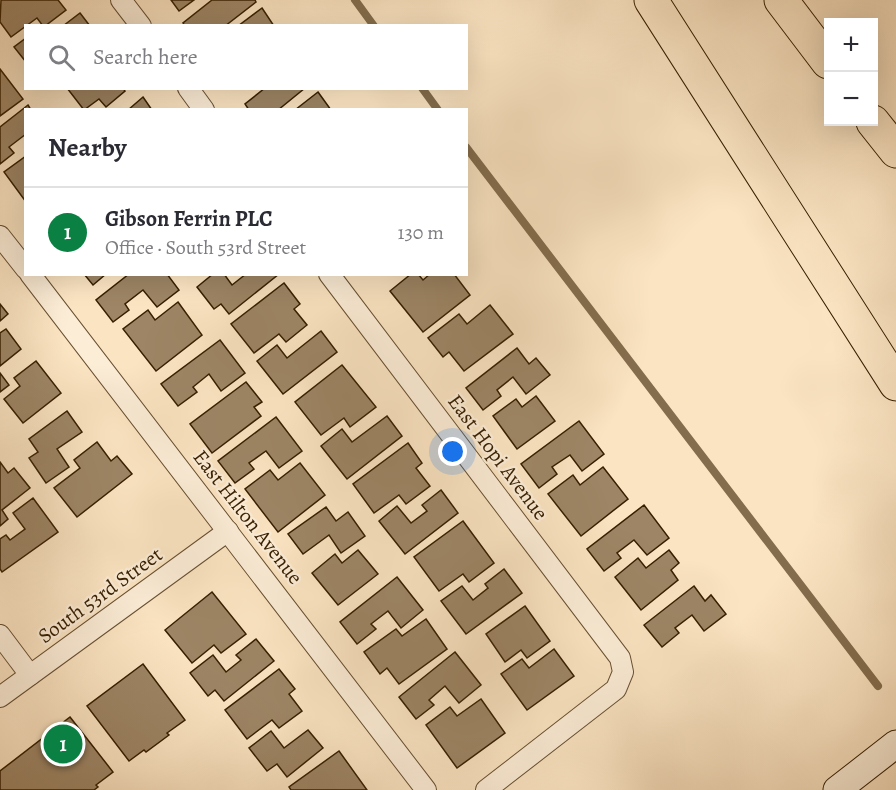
<!DOCTYPE html>
<html lang="en">
<head>
<meta charset="utf-8">
<style>
  :root { --surface:#fff; --page:#f2f2f3; --text:#2b2b33; --muted:#7c7c81; --line:#e1e1e2; --accent:#0b8043 }
  body { margin:0; font-family:Alegreya,serif; background:var(--page); color:var(--text) }
  .controls { position:absolute; right:18px; top:18px; display:grid; overflow:hidden; border-radius:0px; box-shadow:0 6px 24px #0002 }
  .controls button { width:54px; height:54px; display:grid; place-items:center; padding:0; border:0; border-bottom:2px solid var(--line); background:var(--surface); color:var(--text); font:30px sans-serif }
  .you { position:absolute; left:453px; top:452px; width:21px; height:21px; margin:-15px; border:4px solid #fff; border-radius:50%; background:#1a73e8; box-shadow:0 0 0 9px #1a73e833 }
  .badge { display:grid; place-items:center; width:39px; height:39px; border-radius:50%; background:var(--accent); color:#fff; font-size:20px; font-weight:700 }
  .pin { position:absolute; translate:-50% -50%; border:3px solid #fff; box-shadow:0 2px 6px #0006 }
  .list { margin:0; padding:0; list-style:none }
  h2 { display:flex; justify-content:space-between; align-items:center; height:78px; margin:0; padding:0 24px; font-size:26px }
  h2 small { font-size:20px; font-weight:400; color:var(--muted) }
  .list li { display:grid; grid-template-columns:39px 1fr auto; gap:18px; align-items:center; box-sizing:border-box; height:90px; padding:0 24px; border-top:2px solid var(--line) }
  .list b { display:block; font-size:22px; white-space:nowrap }
  .list p { margin:0; font-size:20px; white-space:nowrap; color:var(--muted) }
  .list em { font-size:20px; font-style:normal; color:var(--muted) }
  .icon { flex:none; width:33px; height:33px; fill:none; stroke:currentColor; stroke-width:2; stroke-linecap:round; stroke-linejoin:round }
  .map { position:relative; flex:none; width:896px; height:790px; overflow:hidden }
  .search { position:absolute; background:var(--surface); box-shadow:0 6px 24px #0002; left:24px; top:24px; width:444px; height:66px; display:flex; align-items:center; gap:15px; box-sizing:border-box; padding:0 21px; border-radius:0px; color:var(--muted); font-size:22px }
  .panel { position:absolute; background:var(--surface); box-shadow:0 6px 24px #0002; left:24px; top:108px; width:444px; height:168px; border-radius:0px }
  .map>svg:first-child { display:block }
</style>
</head>
<body>
<div class="map">
<svg width="896" height="790" viewBox="0 0 896 790">
  <rect width="100%" height="100%" fill="#fbe4c2"/>
  <filter id="stains"><feTurbulence type="fractalNoise" baseFrequency=".00333" numOctaves="4"/><feColorMatrix values="0 0 0 0 .2 0 0 0 0 .09 0 0 0 0 .02 0 0 0 .5 -.17"/></filter>
  <radialGradient id="worn" r=".72"><stop offset=".6" stop-color="#630" stop-opacity="0"/><stop offset="1" stop-color="#630" stop-opacity=".3"/></radialGradient>
  <g fill="none" stroke-linecap="round" stroke-linejoin="round">
    <g stroke="#846d4d" stroke-width="8">
      <polyline points="355,0 374,26"/>
      <polyline points="422,88 438,110"/>
      <polyline points="466,147 878,686"/>
    </g>
  </g>
  <g fill="#9d8565" stroke="#371f01" stroke-width="1.5">
    <polygon points="1,0 58,0 66,10 45,26 43,26 37,18 11,37 0,22"/>
    <polygon points="171,0 194,0 179,11"/>
    <polygon points="212,0 255,0 256,2 225,26 185,26 183,23"/>
    <polygon points="262,8 274,26 238,26"/>
    <polygon points="80,13 90,26 63,26"/>
    <polygon points="26,38 26,62 14,47"/>
    <polygon points="0,69 23,99 0,116"/>
    <polygon points="67,88 123,88 125,91 106,107 99,99 84,110"/>
    <polygon points="265,88 305,88 278,110 249,110 245,104"/>
    <polygon points="318,92 331,110 295,110"/>
    <polygon points="143,97 152,110 128,110"/>
    <polygon points="28,105 31,110 26,110 26,134 9,147 14,153 0,164 0,127"/>
    <polygon points="26,156 26,202 4,172"/>
    <polygon points="84,274 106,274 93,285"/>
    <polygon points="129,274 167,274 179,290 157,307 143,290 125,304 129,310 113,322 96,300"/>
    <polygon points="213,274 224,274 232,285 246,274 279,274 229,314 221,304 214,309 197,287"/>
    <polygon points="411,274 418,274 423,280 430,274 454,274 470,295 423,332 390,291"/>
    <polygon points="284,283 300,304 294,309 307,325 286,342 279,334 254,353 231,324"/>
    <polygon points="178,302 202,335 156,371 123,329 148,310 155,320"/>
    <polygon points="0,304 8,314 0,321"/>
    <polygon points="490,305 513,334 464,371 449,352 443,357 428,338 459,314 467,324"/>
    <polygon points="6,329 21,349 0,366 0,333"/>
    <polygon points="321,331 337,352 283,394 257,361 277,345 287,358"/>
    <polygon points="220,340 245,373 221,391 209,374 193,387 197,392 178,406 161,384"/>
    <polygon points="517,348 529,364 536,358 550,375 526,394 513,377 497,390 501,396 483,410 466,388"/>
    <polygon points="36,361 61,393 23,423 4,399 20,386 14,378"/>
    <polygon points="342,365 376,407 350,427 344,418 321,435 295,402"/>
    <polygon points="0,373 9,385 0,392"/>
    <polygon points="246,382 262,402 254,407 261,416 212,453 190,424"/>
    <polygon points="536,396 555,421 517,449 493,416 516,399 522,407"/>
    <polygon points="67,411 82,432 57,449 69,467 46,483 29,458 38,452 29,439"/>
    <polygon points="387,416 402,436 347,479 321,446 342,429 352,442"/>
    <polygon points="276,417 302,451 279,468 266,451 249,463 254,469 235,483 218,461"/>
    <polygon points="579,421 604,454 582,471 570,455 552,467 557,474 539,488 521,464"/>
    <polygon points="97,442 111,461 117,456 132,474 77,517 54,488 80,468 74,460"/>
    <polygon points="408,443 422,463 416,468 430,486 406,504 399,495 374,513 353,484"/>
    <polygon points="0,462 8,473 14,468 30,488 2,510 8,519 0,526"/>
    <polygon points="300,463 325,495 278,532 245,489 270,470 278,480"/>
    <polygon points="603,467 628,499 581,536 548,494 573,475 580,485"/>
    <polygon points="441,490 458,513 405,554 379,521 397,506 411,523 427,511 422,505"/>
    <polygon points="33,498 58,532 2,572 0,569 0,539 6,535 10,540 25,529 13,513"/>
    <polygon points="644,505 669,538 647,555 634,540 617,553 621,558 604,571 587,549"/>
    <polygon points="326,507 336,521 348,512 365,536 341,553 329,535 303,554 288,534"/>
    <polygon points="463,521 494,563 469,582 463,574 439,591 414,557"/>
    <polygon points="358,550 378,574 338,605 312,573 335,554 342,563"/>
    <polygon points="669,550 679,563 671,570 678,580 641,610 615,577 638,558 646,568"/>
    <polygon points="504,569 522,593 466,634 441,601 462,586 473,600 488,588 485,584"/>
    <polygon points="397,577 423,610 401,628 388,611 371,624 376,629 357,644 340,622"/>
    <polygon points="694,586 705,601 711,595 726,614 704,631 692,615 675,628 679,633 662,647 644,625"/>
    <polygon points="212,592 246,634 221,653 214,645 192,663 165,630"/>
    <polygon points="525,606 550,641 527,658 521,650 505,662 486,634"/>
    <polygon points="426,619 447,649 399,684 387,668 380,674 364,652 396,629 402,636"/>
    <polygon points="256,639 274,661 224,701 215,690 208,696 190,673 213,655 226,672 241,660 236,655"/>
    <polygon points="554,649 574,676 527,710 501,674 522,659 529,668"/>
    <polygon points="455,652 481,685 459,703 445,686 429,700 434,705 416,719 399,697"/>
    <polygon points="143,664 185,720 167,733 169,735 146,752 144,750 129,761 87,706"/>
    <polygon points="279,669 295,689 289,694 302,711 279,728 272,720 247,739 225,710"/>
    <polygon points="481,699 505,733 457,768 426,725 450,707 457,716"/>
    <polygon points="70,717 113,772 96,785 98,787 94,790 0,790 0,771"/>
    <polygon points="308,730 323,748 287,777 277,764 267,771 249,748 271,731 284,748"/>
    <polygon points="339,751 367,790 291,790 289,787"/>
  </g>
  <g fill="none" stroke-linecap="round" stroke-linejoin="round">
    <g stroke="#685031" stroke-width="22">
      <g id="street">
        <polyline points="121,0 141,26"/>
        <polyline points="188,88 204,110"/>
        <polyline points="0,236 26,269"/>
        <polyline points="30,274 426,790"/>
        <polyline points="329,274 620,658 623,672 616,689 486,790"/>
        <polyline points="0,635 30,675"/>
        <polyline points="0,697 228,531"/>
      </g>
    </g>
    <g stroke="#371f01" stroke-width="29">
      <polyline id="secondary" points="837,790 896,744"/>
    </g>
    <g stroke="#371f01" stroke-width="35">
      <g id="highway">
        <polyline points="651,0 896,384"/>
        <polyline points="781,0 828,62"/>
        <polyline points="873,122 896,151"/>
      </g>
    </g>
    <use href="#street" stroke="#fcedd7" stroke-width="20"/>
    <use href="#secondary" stroke="#fcedd7" stroke-width="27"/>
    <use href="#highway" stroke="#fbe4c2" stroke-width="33"/>
  </g>
  <g text-anchor="middle" stroke-width="4.5" stroke-linejoin="round" paint-order="stroke">
    <g font-size="21" fill="#371f01" stroke="#fcedd7">
      <text transform="translate(498 457) rotate(53)" y="7">East Hopi Avenue</text>
      <text transform="translate(248 517) rotate(52)" y="7">East Hilton Avenue</text>
      <text transform="translate(100 595) rotate(-36)" y="7">South 53rd Street</text>
    </g>
  </g>
  <rect width="100%" height="100%" filter="url(#stains)"/>
  <rect width="100%" height="100%" fill="url(#worn)"/>
</svg>
<div class="controls">
<button>+</button>
<button>−</button>
</div>
<div class="you"></div>
<div class="pin badge" style="left:63px;top:744px">1</div>
<div class="search"><svg class="icon" aria-label="search" viewBox="0 0 24 24"><circle cx="10" cy="10" r="6"/><path d="M15 15l6 6"/></svg>Search here</div>
<section class="panel">
<h2>Nearby<small></small></h2>
<ul class="list">
<li><span class="badge">1</span><div><b>Gibson Ferrin PLC</b><p>Office · South 53rd Street</p></div><em>130 m</em></li>
</ul>
</section>
</div>
</body>
</html>
